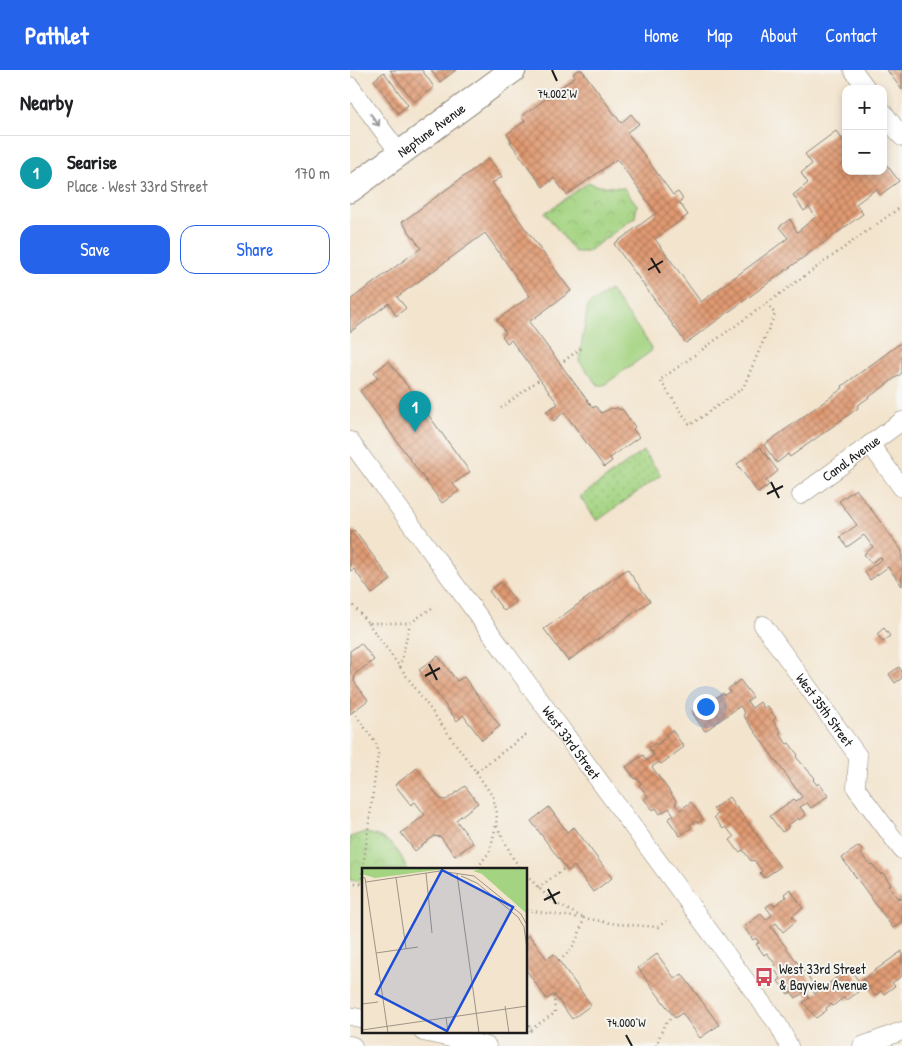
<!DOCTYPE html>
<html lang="en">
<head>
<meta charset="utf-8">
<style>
  :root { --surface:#fff; --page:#f2f2f2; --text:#202124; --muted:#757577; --line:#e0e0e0; --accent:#2563eb }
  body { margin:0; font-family:"Patrick Hand",sans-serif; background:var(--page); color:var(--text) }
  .controls { position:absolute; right:15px; top:15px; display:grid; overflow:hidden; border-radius:10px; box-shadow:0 2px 8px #0003 }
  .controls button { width:45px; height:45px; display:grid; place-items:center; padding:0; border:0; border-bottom:1px solid var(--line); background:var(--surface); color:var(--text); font:25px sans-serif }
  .you { position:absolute; left:355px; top:636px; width:18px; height:18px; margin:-12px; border:4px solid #fff; border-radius:50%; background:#1a73e8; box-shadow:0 0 0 8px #1a73e833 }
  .badge { display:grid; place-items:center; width:32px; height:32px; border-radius:50%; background:var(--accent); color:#fff; font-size:16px; font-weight:700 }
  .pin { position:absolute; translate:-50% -41px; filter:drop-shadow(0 1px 2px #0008) }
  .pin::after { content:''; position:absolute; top:26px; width:18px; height:15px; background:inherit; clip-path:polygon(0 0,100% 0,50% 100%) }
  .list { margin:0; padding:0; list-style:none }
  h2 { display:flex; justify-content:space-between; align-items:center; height:65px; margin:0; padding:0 20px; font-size:21px }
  h2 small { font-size:16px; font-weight:400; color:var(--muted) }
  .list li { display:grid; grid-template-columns:32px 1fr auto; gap:15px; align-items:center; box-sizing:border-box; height:75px; padding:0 20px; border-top:1px solid var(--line) }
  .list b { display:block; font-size:19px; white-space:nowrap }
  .list p { margin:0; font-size:16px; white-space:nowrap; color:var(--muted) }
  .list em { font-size:16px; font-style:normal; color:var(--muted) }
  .actions { display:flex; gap:10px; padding:15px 20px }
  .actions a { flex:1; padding:11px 0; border:1px solid var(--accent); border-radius:15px; text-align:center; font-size:18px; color:var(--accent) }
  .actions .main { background:var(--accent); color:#fff }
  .map { position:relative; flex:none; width:552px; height:976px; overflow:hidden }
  header { display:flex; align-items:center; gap:30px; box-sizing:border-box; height:70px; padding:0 25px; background:var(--accent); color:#fff }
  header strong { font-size:24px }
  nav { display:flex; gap:28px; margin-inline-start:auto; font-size:18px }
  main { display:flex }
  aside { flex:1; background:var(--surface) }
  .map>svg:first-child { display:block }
</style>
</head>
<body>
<header>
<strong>Pathlet</strong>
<nav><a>Home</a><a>Map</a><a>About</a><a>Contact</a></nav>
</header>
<main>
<aside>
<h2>Nearby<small></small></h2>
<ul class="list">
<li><span class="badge" style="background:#0f9aa8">1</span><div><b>Searise</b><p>Place · West 33rd Street</p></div><em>170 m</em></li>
</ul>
<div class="actions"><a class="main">Save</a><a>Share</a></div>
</aside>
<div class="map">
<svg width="552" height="976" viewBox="0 0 552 976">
  <defs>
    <pattern id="grass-dots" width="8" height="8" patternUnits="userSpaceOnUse" patternTransform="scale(1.25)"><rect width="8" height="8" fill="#a4d482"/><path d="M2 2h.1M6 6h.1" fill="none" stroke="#8db570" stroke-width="1.8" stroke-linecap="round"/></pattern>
    <pattern id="park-crowns" width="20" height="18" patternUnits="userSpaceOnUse" patternTransform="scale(1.25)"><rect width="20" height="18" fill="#a4d482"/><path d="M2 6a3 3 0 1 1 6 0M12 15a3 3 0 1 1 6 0" fill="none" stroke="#8db570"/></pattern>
    <pattern id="building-cross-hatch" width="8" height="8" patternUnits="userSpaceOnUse" patternTransform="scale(1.25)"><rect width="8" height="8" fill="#e09a72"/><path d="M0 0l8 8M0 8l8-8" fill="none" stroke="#b57d5d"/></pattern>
  </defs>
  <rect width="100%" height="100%" fill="#f6f6f2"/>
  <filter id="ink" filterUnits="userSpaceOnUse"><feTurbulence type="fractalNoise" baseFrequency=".02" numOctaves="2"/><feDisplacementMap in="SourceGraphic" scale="10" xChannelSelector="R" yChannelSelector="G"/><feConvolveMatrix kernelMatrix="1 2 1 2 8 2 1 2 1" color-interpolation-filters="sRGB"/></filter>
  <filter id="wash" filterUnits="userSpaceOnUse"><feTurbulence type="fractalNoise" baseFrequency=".0096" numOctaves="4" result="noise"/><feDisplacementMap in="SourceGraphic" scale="20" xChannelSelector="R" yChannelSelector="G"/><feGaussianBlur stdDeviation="1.12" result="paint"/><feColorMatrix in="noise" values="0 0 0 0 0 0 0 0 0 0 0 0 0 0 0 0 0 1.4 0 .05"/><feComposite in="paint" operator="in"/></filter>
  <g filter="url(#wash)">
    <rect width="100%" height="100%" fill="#f3e4cd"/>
    <polygon fill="url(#grass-dots)" stroke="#60784f" points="293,381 311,405 247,451 230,427"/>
    <g fill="url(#park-crowns)" stroke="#60784f">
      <polygon points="239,112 244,115 274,118 287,135 285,147 237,182 225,182 195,143"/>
      <path d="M12,763C35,764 50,778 57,800H14V812L0,810V767Z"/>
    </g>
    <polygon fill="#a4d482" stroke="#60784f" points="260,220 301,276 300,282 254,315 248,315 229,291 238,235"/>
    <g id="blocks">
      <g fill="url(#building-cross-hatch)">
        <polygon points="40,0 72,0 84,17 64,32"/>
        <polygon points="81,0 106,0 90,12"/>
        <polygon points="228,0 232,0 271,53 281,44 289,54 277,62 323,125 328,122 333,129 329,132 338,145 305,169 351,232 438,168 429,157 440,149 447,162 466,147 459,137 454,141 443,125 458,113 451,103 462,94 455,84 486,61 496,74 496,101 533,101 533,90 549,111 530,125 526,119 506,134 513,144 336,273 264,174 306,143 267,89 217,125 204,108 193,117 160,72 162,71 157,64 175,51 171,47 225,7 223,4"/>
        <polygon points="537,0 552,0 552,20"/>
        <polygon points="34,2 58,35 48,43 24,10"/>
        <polygon points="139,88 152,107 142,113 221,221 179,252 243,338 246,336 251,343 262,338 265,339 267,337 269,340 272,339 285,357 283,359 289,367 260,388 262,391 254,397 214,342 204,351 196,341 208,334 161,270 157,273 152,266 156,263 147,250 180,226 135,163 47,227 56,238 46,246 39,233 0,262 0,230 71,178 52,152"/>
        <polygon points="552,272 552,303 507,336 508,338 440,387 438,384 427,393 414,375 493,318 492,316"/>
        <polygon points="39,291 120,402 103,414 109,421 92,433 10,321 28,308 24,302"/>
        <polygon points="410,377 428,401 416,411 419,415 408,423 387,394"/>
        <polygon points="506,419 552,481 552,516 538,497 520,510 515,502 532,489 530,487 521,493 514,484 523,477 514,465 497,477 490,467 507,455 489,431"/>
        <polygon points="4,460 41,510 22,524 4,499 0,501 0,463"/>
        <polygon points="277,499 300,531 218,591 194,559"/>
        <polygon points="151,512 166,532 154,541 139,521"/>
        <polygon points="534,558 540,566 533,572 527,564"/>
        <polygon points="11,573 24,590 5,604 4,611 18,630 0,644 0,581"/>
        <polygon points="88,586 107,611 114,607 150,656 132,670 113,645 107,651 69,600"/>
        <polygon points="549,597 552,602 552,608 545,613 539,604"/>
        <polygon points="390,610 403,627 397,631 402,638 410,632 414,638 417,636 426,648 423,650 431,662 429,663 437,674 439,673 448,685 446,687 465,708 463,710 467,715 469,713 478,726 461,738 457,733 450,737 456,745 449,750 448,748 437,756 438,758 432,762 420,746 444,729 446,731 452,727 393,645 395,643 390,636 355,661 343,644 349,640 347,637 359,629 361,631 373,623 374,625 380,622 378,619"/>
        <polygon points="322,660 334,677 311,694 309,692 302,697 327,732 325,734 330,740 341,732 353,749 348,753 346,751 340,755 342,757 330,766 318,749 324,745 319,738 310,744 306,738 303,740 294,729 298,726 289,715 291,713 287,708 285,709 276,697 293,685 297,691 304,685 299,678 305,673 306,675 317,667 316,665"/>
        <polygon points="67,698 90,729 96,730 115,716 128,733 106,750 123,773 105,786 91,767 84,766 65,781 51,763 75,745 65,732 61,735 45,715"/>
        <polygon points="379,727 430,797 414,808 410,803 412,801 404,790 401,791 393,780 389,782 380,770 384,767 376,757 373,759 364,747 368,744 363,739"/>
        <polygon points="199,737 217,762 224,757 262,808 243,822 224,796 218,801 181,751"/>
        <polygon points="509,776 513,782 511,784 520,795 522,794 531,805 533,803 541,815 539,816 548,829 550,827 552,829 552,852 543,858 492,788"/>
        <polygon points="440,819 453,838 442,846 446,851 433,862 426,853 421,857 464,915 460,917 465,924 499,898 511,914 506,919 508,922 496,931 494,927 483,936 481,934 476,938 477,940 466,948 453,932 459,928 454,922 446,928 441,922 438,924 428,911 431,909 423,897 426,895 417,883 414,885 406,874 409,873 406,868 403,870 394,857 411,844 416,850 422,845 416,837 422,833 424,836 436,827 434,824"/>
        <polygon points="179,865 197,889 204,884 241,935 222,949 204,924 197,929 176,900 176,867"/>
        <polygon points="552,881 552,906 542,913 545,916 534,924 531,921 525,926 513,909"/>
        <polygon points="307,884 325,909 332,904 369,955 350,968 332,943 325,948 288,898"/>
      </g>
    </g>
  </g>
  <g filter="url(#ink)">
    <use href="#blocks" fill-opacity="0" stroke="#888074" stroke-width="1"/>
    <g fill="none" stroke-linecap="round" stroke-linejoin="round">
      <g stroke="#888074" stroke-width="19">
        <g id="street">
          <polyline points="503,0 517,19"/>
          <polyline points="0,16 50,84"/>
          <polyline points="533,42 552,67"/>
          <path id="s1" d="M0,371L429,956L439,976"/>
          <polyline points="520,374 552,418"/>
          <path id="s2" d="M451,425L552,351"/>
          <path id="s3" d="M413,555L508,686L506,718L552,780"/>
          <polyline points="0,946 14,949"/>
          <polyline points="73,962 137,976"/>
          <polyline points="0,975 3,976"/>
          <polyline points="512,976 552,961"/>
        </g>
      </g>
      <g stroke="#888074" stroke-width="27">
        <g id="secondary">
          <path id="s4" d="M0,120L163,0"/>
        </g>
      </g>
      <g stroke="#888074" stroke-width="2.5" stroke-dasharray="1 4" stroke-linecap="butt">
        <polyline points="417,233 425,244 393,318 340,355 310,310 552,136"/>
        <polyline points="210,294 231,278"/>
        <polyline points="151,338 190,309"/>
        <polyline points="0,532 18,553 60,553 85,536"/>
        <polyline points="18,553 126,702 178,663"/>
        <polyline points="50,597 60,553"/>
        <polyline points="3,641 27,675 28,684 11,814"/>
        <polyline points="126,702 143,727 147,743 146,755 140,781 126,800"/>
        <polyline points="147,756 163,788 172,800"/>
        <polyline points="176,805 203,832 234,848"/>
        <polyline points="0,812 14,815"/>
        <polyline points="188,818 215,798"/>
        <polyline points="176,840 230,848"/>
        <path d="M209,891C225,878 228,868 234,848L266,854L308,857L316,851"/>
        <polyline points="176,952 181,959 179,965"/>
        <polyline points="181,959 205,943 204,924"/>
        <polyline points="306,976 314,955 323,946"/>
      </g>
      <use href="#street" stroke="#fff" stroke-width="18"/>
      <use href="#secondary" stroke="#fff" stroke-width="25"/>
    </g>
    <defs><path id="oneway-shaft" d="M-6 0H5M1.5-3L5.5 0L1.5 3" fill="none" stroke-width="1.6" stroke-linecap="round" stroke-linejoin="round" transform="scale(1.25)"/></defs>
    <use stroke="#999" href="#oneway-shaft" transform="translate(25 50) rotate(54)"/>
  </g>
  <path fill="none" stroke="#1c1c1c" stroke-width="2" d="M202,0L207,11M301,188L310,203M298,200L313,191M421,412L429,428M417,424L433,416M79,594L87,610M75,606L90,598M198,819L206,834M194,830L210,822M276,965L282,976"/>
  <defs>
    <g id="bus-bare" transform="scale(1.5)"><path d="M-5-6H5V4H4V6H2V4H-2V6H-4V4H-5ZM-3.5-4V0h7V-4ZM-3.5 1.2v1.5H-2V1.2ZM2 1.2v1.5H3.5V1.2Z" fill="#d1495b" stroke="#f6f6f2" stroke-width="2.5" paint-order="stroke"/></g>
  </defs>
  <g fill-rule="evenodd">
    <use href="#bus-bare" x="414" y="907"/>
  </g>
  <g text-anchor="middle" stroke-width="4" stroke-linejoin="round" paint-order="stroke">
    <g font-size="14" fill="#1c1c1c" stroke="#f6f6f2">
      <text dy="5" stroke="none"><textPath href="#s4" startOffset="101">Neptune Avenue</textPath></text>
      <text dy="5" stroke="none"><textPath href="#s2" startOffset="62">Canal Avenue</textPath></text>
      <text dy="5" stroke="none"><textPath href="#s3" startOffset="105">West 35th Street</textPath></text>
      <text dy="5" stroke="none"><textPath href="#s1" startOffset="374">West 33rd Street</textPath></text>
    </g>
    <g font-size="14" fill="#1c1c1c" stroke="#f6f6f2" text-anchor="start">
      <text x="429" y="904">West 33rd Street<tspan x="429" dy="16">&amp; Bayview Avenue</tspan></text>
    </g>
  </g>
  <g transform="translate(12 798)">
    <rect width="165" height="165" fill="#f3e4cd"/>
    <path d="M0,0H90L13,10L0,6ZM122,0H165V46L120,6L111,3Z" fill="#a4d482"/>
    <path fill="none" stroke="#9d9486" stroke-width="1" d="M64,5L70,65M95,6L117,165M99,8L115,15L156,49L162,59L165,81M0,9L3,10L26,165M34,10L44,80M4,14L78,3L112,8L159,46L165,57M14,85L56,79M0,136L16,134M143,138L147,165M84,149L86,165M0,162L165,138"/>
    <path fill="#1d4ed8" fill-opacity="0.15" stroke="#1d4ed8" stroke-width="2.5" d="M80,2L151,39L85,163L14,126Z"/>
    <rect width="165" height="165" fill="none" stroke="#1c1c1c" stroke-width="2.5"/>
  </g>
  <g font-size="12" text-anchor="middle" fill="#1c1c1c" stroke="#f6f6f2" stroke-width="4" stroke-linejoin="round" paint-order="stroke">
    <text x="207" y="28">74.002°W</text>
    <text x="276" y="957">74.000°W</text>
  </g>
</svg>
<div class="controls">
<button>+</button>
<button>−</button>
</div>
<div class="you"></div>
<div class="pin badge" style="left:65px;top:362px;background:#0f9aa8">1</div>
</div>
</main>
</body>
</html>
